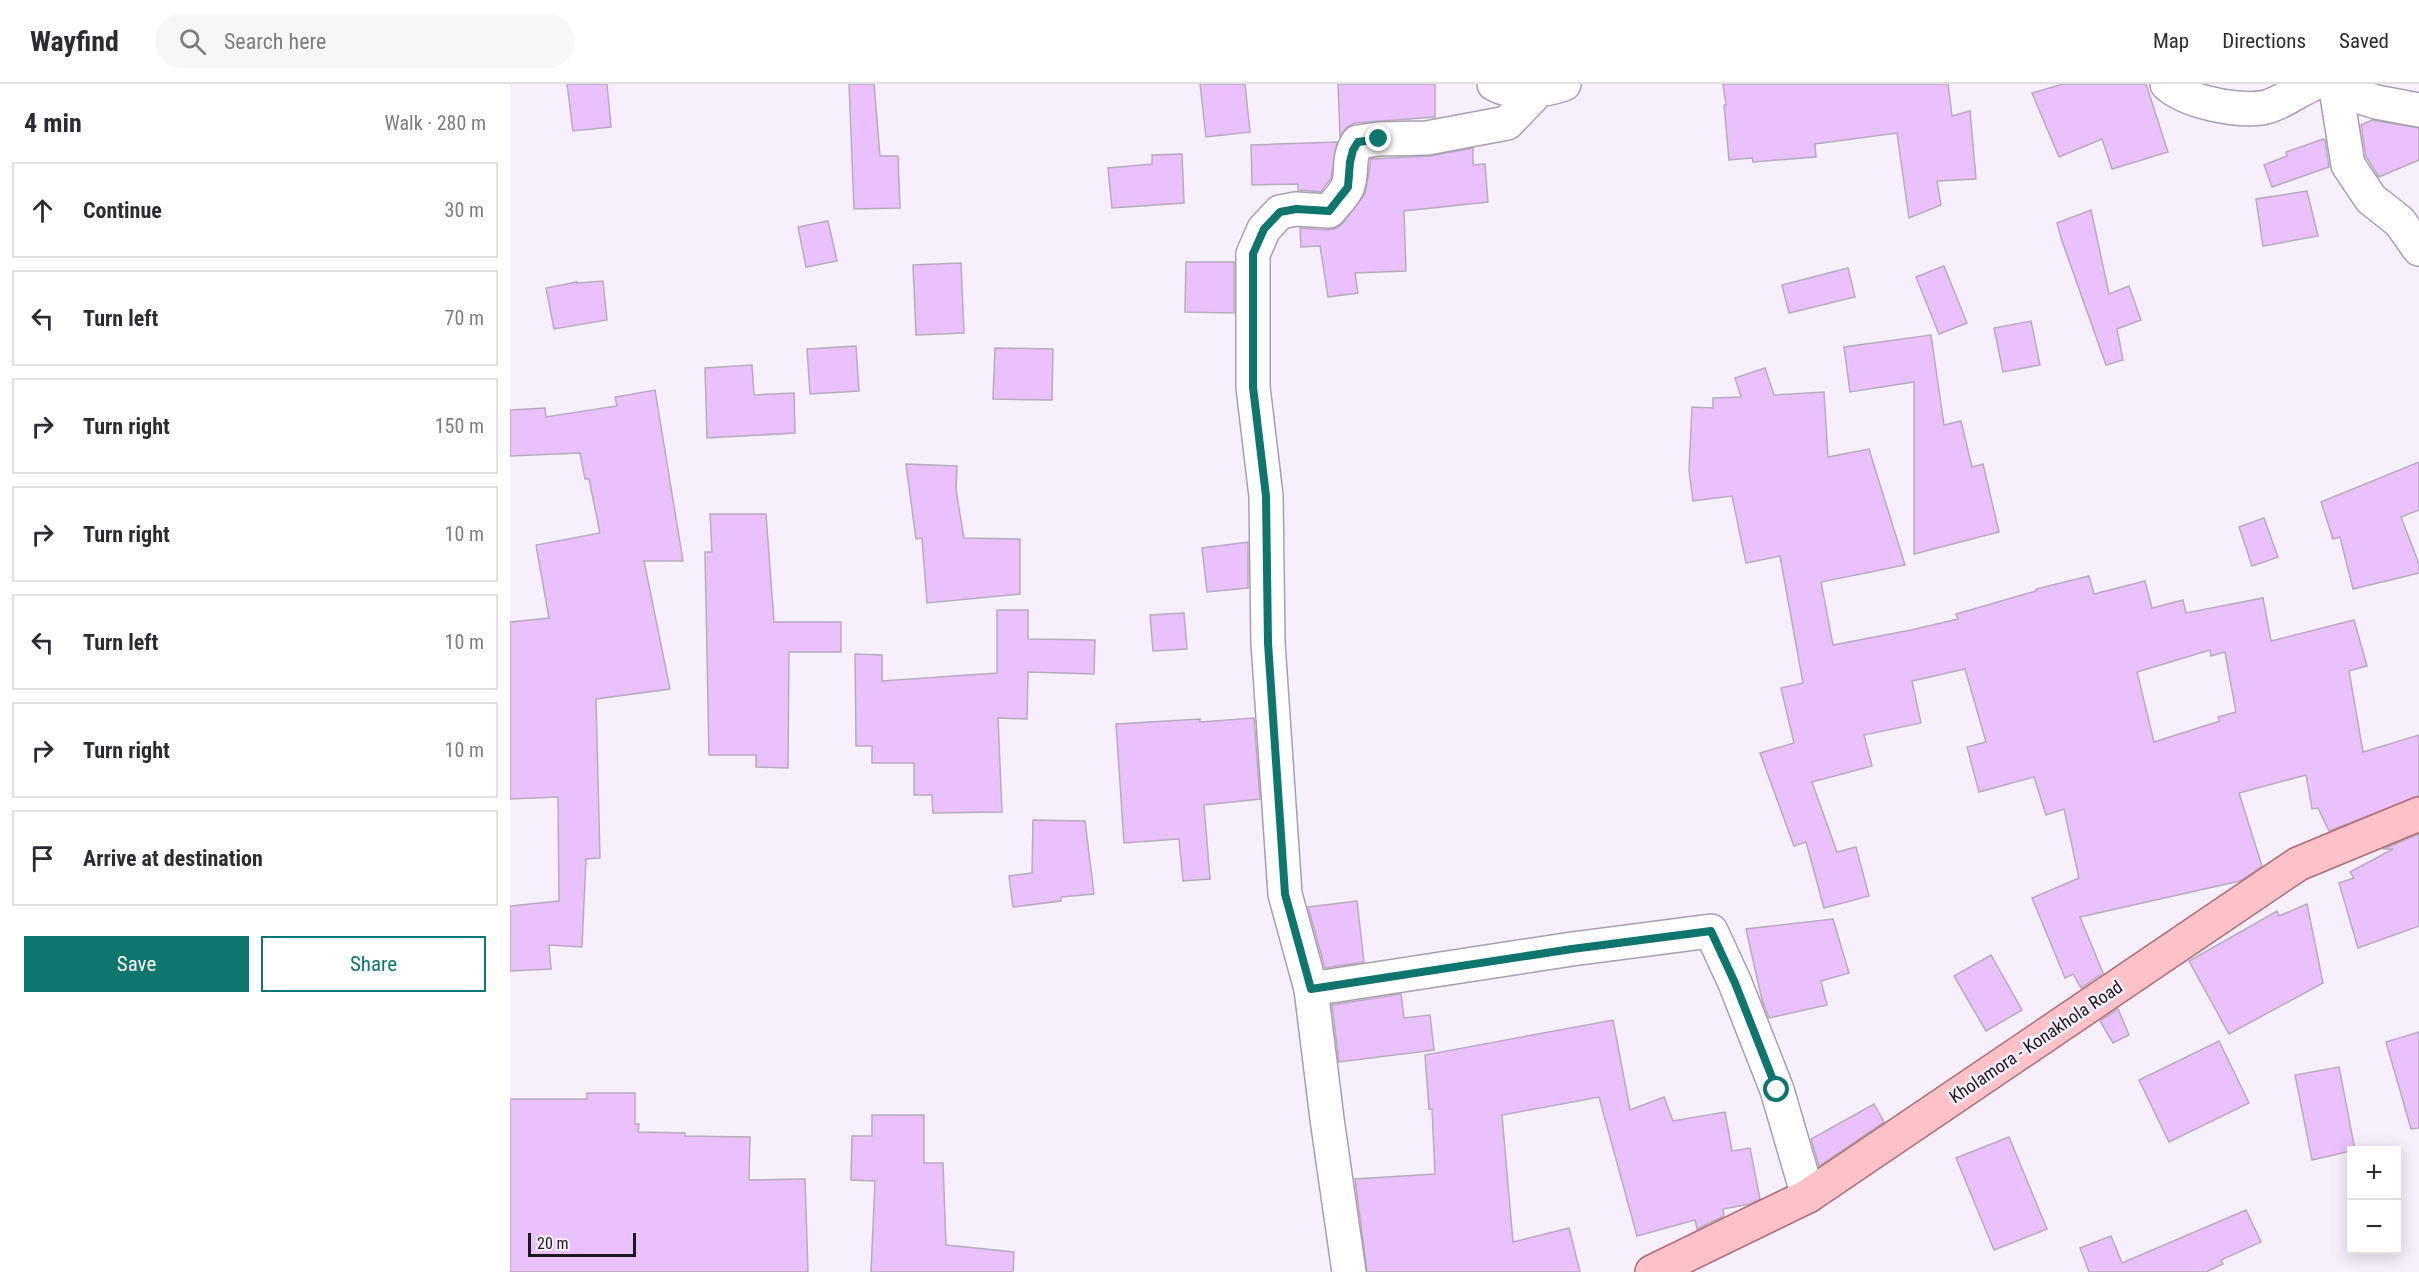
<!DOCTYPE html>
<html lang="en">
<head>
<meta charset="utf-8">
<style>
  :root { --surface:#fff; --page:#f7f7f7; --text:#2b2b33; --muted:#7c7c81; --line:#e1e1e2; --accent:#0f766e }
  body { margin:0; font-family:"Roboto Condensed",sans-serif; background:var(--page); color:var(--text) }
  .controls { position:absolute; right:18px; bottom:18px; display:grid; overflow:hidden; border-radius:0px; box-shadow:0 3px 15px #0003 }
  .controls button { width:54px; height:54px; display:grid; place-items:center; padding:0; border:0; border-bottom:2px solid var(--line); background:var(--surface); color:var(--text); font:30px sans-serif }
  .scale { position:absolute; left:18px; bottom:15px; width:108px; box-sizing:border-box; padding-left:6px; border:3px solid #1c181e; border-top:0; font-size:16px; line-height:21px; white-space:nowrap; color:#1c181e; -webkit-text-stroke:4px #f8effd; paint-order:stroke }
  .stop { position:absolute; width:18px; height:18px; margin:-14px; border:4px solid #0f766e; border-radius:50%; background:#fff }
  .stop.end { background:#0f766e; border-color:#fff; box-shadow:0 2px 6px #0008 }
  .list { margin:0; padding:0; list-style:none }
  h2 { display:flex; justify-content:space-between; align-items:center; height:78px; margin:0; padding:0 24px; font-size:26px }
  h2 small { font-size:20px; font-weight:400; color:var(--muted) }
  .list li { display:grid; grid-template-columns:39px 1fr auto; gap:18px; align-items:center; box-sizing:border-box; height:96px; margin:0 12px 12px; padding:0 12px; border:2px solid var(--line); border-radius:0px }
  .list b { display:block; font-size:22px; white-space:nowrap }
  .list em { font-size:20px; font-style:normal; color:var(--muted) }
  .actions { display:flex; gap:12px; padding:18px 24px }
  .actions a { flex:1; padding:14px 0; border:2px solid var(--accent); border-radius:0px; text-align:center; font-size:21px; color:var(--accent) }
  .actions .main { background:var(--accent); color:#fff }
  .icon { flex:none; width:33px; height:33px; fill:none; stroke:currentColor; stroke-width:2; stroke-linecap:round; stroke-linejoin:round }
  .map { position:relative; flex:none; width:1909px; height:1188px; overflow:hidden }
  header { display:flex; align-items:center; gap:36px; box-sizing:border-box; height:84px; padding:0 30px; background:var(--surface); border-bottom:2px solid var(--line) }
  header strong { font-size:28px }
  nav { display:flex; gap:33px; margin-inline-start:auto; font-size:21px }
  .search { width:420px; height:54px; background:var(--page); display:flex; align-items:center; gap:15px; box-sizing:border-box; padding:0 21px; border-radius:33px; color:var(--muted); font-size:22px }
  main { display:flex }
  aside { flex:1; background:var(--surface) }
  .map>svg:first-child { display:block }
</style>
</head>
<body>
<header>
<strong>Wayfind</strong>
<div class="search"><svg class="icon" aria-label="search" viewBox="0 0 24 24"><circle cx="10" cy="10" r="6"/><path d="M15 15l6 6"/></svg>Search here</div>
<nav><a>Map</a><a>Directions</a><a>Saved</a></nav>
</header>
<main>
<aside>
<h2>4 min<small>Walk · 280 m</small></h2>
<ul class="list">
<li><svg class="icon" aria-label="ahead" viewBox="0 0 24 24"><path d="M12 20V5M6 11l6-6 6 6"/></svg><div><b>Continue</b></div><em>30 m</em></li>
<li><svg class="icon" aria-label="left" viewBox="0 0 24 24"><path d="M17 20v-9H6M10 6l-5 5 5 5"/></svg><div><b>Turn left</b></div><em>70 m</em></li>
<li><svg class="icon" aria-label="right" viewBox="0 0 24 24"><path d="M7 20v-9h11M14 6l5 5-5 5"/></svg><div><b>Turn right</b></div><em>150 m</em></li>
<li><svg class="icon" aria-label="right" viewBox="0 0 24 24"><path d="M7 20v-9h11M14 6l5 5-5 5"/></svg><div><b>Turn right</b></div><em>10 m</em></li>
<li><svg class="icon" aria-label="left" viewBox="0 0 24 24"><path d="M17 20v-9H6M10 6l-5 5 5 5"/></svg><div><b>Turn left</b></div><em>10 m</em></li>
<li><svg class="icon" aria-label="right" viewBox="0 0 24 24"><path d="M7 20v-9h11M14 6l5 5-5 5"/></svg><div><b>Turn right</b></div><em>10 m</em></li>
<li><svg class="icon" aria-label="arrive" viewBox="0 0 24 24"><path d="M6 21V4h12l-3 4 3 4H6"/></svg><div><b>Arrive at destination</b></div></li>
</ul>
<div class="actions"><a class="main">Save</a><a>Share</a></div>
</aside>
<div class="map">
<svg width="1909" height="1188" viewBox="0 0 1909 1188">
  <rect width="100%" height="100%" fill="#f8effd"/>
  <g fill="#eac0fd" stroke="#b7acbc" stroke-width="1.5" fill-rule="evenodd">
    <polygon points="57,0 97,0 101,43 63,47"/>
    <polygon points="339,0 364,0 370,72 388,72 390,124 344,125"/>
    <polygon points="690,0 735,0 740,48 696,53"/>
    <polygon points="828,0 925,0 925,33 845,39 837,43 830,52"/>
    <polygon points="1213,0 1438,0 1442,32 1460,27 1466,95 1427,97 1431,121 1399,134 1387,49 1305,60 1306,73 1243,78 1242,74 1219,76 1214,21 1216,21"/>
    <polygon points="1553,0 1636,0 1658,68 1602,85 1592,55 1549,73 1522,9"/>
    <polygon points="1862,36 1909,44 1909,76 1869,93 1856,73 1851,41"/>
    <polygon points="1813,55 1815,56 1819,83 1762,103 1754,81 1777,72 1776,68"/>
    <polygon points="827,58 821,94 811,108 788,106 788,100 742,101 741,61"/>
    <polygon points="963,64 963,81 975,80 978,118 894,127 896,187 845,189 848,209 818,213 810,162 791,163 790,144 818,146 827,144 833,139 855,110 861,75 920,72"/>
    <polygon points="672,70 674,119 602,124 598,84 642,80 642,71"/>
    <polygon points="1797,107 1808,152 1753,162 1746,115"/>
    <polygon points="1581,126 1599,210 1619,202 1631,236 1607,245 1613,276 1596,281 1551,154 1547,139"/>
    <polygon points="318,137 327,177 296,183 288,143"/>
    <polygon points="676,178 724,178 724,229 675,228"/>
    <polygon points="451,179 454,249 406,251 403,181"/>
    <polygon points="1434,182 1457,239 1429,250 1406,193"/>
    <polygon points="1338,184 1345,213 1279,229 1272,201"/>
    <polygon points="93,197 97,236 44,245 36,204 67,198 67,199"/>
    <polygon points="1521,237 1530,281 1493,288 1484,244"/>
    <polygon points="1421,251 1434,341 1451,337 1462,383 1473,380 1489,448 1404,470 1404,298 1340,308 1334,263"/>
    <polygon points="346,262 349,307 300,310 297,265"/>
    <polygon points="485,264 543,265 542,316 483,315"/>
    <polygon points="242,281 244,311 284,309 285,349 197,354 195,284"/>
    <path d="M1255,284L1264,311L1314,308L1318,373L1359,365L1395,481L1311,498L1323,561L1401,546L1448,535L1446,530L1526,507V505L1579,492L1584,510L1635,497L1642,524L1673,516L1676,529L1753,514L1761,557L1844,536L1857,582L1839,587L1853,668L1909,651V712L1819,747L1808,724L1802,725L1796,691L1729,709L1752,782L1730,797L1570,833L1593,889L1571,904L1563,890L1555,894L1522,814L1569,794L1554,725L1536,731L1524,693L1469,708L1457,663L1476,658L1455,585L1402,597L1411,639L1354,651L1362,682L1302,698L1327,768L1346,763L1359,812L1314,824L1296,758L1284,762L1250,669L1284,659L1271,604L1293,599L1270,472L1236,479L1222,412L1183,417L1179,386L1182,323L1203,324V314L1231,313L1225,294ZM1700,566L1701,572L1715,568L1726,628L1708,633L1710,637L1644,658L1627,588Z"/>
    <polygon points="145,306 173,477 134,477 160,605 86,615 90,774 76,775 72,863 39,861 41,885 0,887 0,822 49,817 48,713 0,715 0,538 39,534 26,461 90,449 79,395 75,395 70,369 0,372 0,326 35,324 36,333 107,322 105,313"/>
    <polygon points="1909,378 1909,426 1891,433 1909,480 1909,489 1843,505 1830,453 1823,455 1811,418"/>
    <polygon points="396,380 447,382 446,406 454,454 510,455 510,510 417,519 412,454 406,455"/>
    <polygon points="200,430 256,430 264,538 331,538 331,568 279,568 278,684 246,683 246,671 199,671 195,468 202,468"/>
    <polygon points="1754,434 1768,473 1742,482 1729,443"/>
    <polygon points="738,458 738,504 697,508 692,464"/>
    <polygon points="487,526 518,526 518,555 585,556 584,590 518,588 517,635 488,634 492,728 423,729 422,711 404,711 404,679 362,679 362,662 346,662 345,570 372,571 372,597 487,589"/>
    <polygon points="674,529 677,565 643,567 640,531"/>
    <polygon points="744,634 750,715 694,721 700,795 673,797 669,755 614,759 606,640 690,635 690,638"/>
    <polygon points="523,736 575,737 584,810 551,813 551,817 503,823 499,792 522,789"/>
    <polygon points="1909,750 1909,842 1848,864 1829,799 1844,794 1840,788 1883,765 1873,765"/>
    <polygon points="847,817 854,878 815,884 798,823"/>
    <polygon points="1797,820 1813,899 1719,950 1679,877 1767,827 1769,832"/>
    <polygon points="1323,835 1339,889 1311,897 1317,921 1259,934 1252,916 1236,845"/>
    <polygon points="1481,871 1512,926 1476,947 1444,892"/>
    <polygon points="891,910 894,934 920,931 924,966 829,978 822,921"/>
    <polygon points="1608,925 1619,951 1603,959 1590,937"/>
    <polygon points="1103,936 1120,1026 1154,1013 1163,1037 1215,1028 1222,1067 1240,1064 1250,1115 1240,1120 1213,1125 1214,1132 1187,1145 1185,1136 1127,1152 1089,1013 992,1031 1003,1158 1059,1144 1070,1188 857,1188 845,1095 925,1090 922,1025 919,1025 915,971"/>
    <polygon points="1909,948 1909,1044 1901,1045 1876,958"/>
    <polygon points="1709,957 1739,1019 1659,1058 1629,996"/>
    <polygon points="1829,983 1845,1066 1802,1076 1785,991"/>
    <polygon points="77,1009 125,1009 125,1040 129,1040 128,1048 175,1049 175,1052 240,1053 239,1096 295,1095 298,1188 0,1188 0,1015 77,1015"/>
    <polygon points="1364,1020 1374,1038 1309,1082 1301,1055"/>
    <polygon points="362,1031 414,1031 414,1079 433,1079 436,1161 504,1168 503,1188 361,1188 365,1097 341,1096 342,1052 362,1052"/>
    <polygon points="1499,1053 1537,1145 1484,1166 1446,1074"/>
    <polygon points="1736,1126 1751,1158 1711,1176 1713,1180 1696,1188 1579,1188 1570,1164 1601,1152 1612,1179"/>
  </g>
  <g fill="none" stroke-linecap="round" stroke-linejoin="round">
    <g stroke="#a99eaf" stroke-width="36">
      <g id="minor">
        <path d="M984,0C1003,11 1033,7 1054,0"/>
        <path d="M1657,0C1676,18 1725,27 1751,24C1765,23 1789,6 1803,0"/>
        <polyline points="1822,0 1826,5 1838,81 1861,115 1890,138 1909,165"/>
        <polyline points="1826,5 1866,18 1909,26"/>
        <path d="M801,905L775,810L758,559L756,412L743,303V170L754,145L770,128L786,125L819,127C825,120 833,112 837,104C844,89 836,76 848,58L869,55L917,54L997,39L1029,6"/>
        <polyline points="839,1188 817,1035 801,905 1062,865 1201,847 1225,899 1267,1006 1298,1112"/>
      </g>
    </g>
    <g stroke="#ad6c74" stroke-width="36">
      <polyline id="major" points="1142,1188 1298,1112 1788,780 1909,730"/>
    </g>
    <use href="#minor" stroke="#fff" stroke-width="33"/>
    <use href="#major" stroke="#fdc2c8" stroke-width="33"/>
  </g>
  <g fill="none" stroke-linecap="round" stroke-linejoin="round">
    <polyline stroke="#0f766e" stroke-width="8" points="869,55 848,58 843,66 840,78 838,103 819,127 786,125 770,128 754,145 743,170 743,303 756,412 758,559 775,810 801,905 1062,865 1201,847 1225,899 1267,1006"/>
  </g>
  <g text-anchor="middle" stroke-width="5" stroke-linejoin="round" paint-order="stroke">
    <g font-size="18" fill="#1c181e" stroke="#f8effd">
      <text transform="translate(1526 958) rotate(-34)" y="6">Kholamora - Konakhola Road</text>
    </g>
  </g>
</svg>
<div class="controls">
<button>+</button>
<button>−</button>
</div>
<div class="scale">20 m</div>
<div class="stop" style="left:1267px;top:1006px"></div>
<div class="stop end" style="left:869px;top:55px"></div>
</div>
</main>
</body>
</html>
